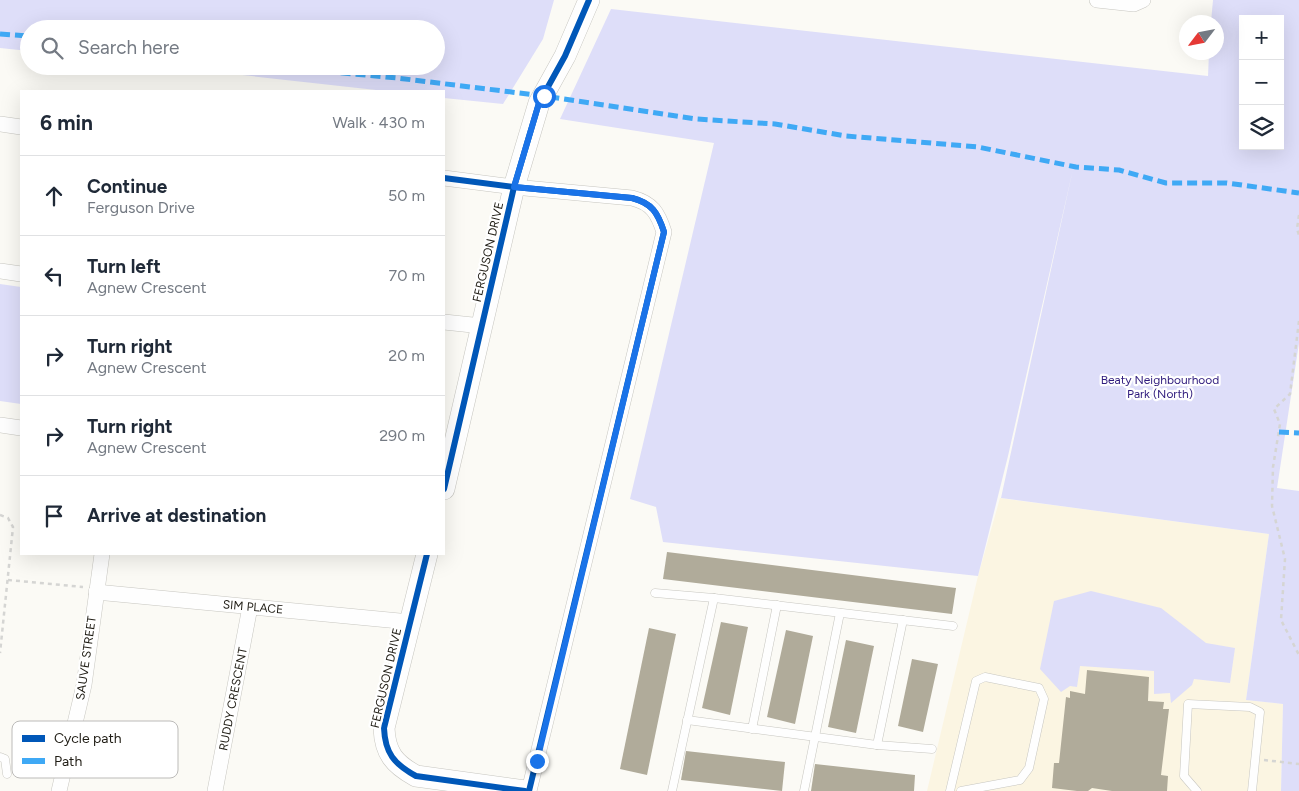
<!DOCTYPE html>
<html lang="en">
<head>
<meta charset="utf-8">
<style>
  :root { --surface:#fff; --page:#f2f2f3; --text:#1f2937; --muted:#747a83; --line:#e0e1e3 }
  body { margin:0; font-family:Figtree,sans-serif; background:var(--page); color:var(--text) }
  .controls { position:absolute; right:15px; top:15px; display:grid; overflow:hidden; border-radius:0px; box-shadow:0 5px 20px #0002 }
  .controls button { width:45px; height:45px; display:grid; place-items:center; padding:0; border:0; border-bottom:1px solid var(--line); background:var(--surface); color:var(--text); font:25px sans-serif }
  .compass { position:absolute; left:1179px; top:15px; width:45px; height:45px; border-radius:50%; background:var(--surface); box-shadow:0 5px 20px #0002; rotate:238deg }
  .stop { position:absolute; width:15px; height:15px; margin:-11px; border:4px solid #1a73e8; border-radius:50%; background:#fff }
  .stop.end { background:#1a73e8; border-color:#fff; box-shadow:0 1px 5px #0008 }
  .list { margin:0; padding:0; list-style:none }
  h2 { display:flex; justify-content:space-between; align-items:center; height:65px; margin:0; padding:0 20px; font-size:21px }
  h2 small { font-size:16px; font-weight:400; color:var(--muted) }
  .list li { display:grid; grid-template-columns:32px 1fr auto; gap:15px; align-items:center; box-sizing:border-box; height:80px; padding:0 20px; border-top:1px solid var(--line) }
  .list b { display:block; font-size:19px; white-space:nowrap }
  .list p { margin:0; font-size:16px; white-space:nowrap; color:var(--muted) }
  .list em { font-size:16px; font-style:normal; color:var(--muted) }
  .icon { flex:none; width:28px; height:28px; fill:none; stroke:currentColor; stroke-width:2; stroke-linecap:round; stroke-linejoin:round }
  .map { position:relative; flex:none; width:1299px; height:791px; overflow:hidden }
  .search { position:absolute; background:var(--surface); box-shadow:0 5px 20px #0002; left:20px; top:20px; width:425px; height:55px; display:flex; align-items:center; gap:12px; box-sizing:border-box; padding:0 18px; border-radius:28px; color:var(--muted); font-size:19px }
  .panel { position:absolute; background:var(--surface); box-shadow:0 5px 20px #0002; left:20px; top:90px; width:425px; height:465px; border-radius:0px }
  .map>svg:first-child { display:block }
</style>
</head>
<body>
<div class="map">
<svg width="1299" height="791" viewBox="0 0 1299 791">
  <rect width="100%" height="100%" fill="#fbfaf5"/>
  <polygon fill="#fbf5e2" points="1000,498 1269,534 1246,700 1283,704 1281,791 927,791 978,576"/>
  <g fill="#dedef9" fill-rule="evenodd">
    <polygon points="0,0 554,0 543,39 503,104 444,98 444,91 385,91 161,66 436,66 436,29 29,29 29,51 0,48"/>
    <path d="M1213,0H1299V343L1277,488L1299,491V791H1281L1283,704L1246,700L1269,534L1001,498L1073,169L1008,456L978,576L663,542L656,507L630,499L714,143L560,119L611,9L1208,76L1209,53L1216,52V22H1211ZM1243,19H1280V146H1243Z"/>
    <polygon points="0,284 21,287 21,404 0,401"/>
    <polygon points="1091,591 1161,608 1206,643 1235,648 1230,683 1194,679 1192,685 1171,703 1170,693 1154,694 1154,671 1080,666 1077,687 1070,686 1061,692 1040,669 1054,601"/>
  </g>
  <g fill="#b0ab9a">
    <polygon points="667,552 956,588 952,614 663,579"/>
    <polygon points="721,622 748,627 730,715 702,708"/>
    <polygon points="649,628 676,634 647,775 620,769"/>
    <polygon points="786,630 813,636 795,724 767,717"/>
    <polygon points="846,640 874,646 856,733 828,727"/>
    <polygon points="912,659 938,664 923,732 898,726"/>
    <polygon points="1087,670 1149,677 1148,701 1164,702 1163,709 1169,709 1161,775 1168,776 1167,791 1112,791 1092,788 1088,791 1077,791 1052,788 1054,763 1059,763 1066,697 1070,698 1070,691 1085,694"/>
    <polygon points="686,751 785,762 782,791 681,780"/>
    <polygon points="815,764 915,775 914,791 811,791"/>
  </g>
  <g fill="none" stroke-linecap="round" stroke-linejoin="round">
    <g stroke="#c7c6c0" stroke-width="9">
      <g id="lane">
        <polyline points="655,593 714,598 953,626"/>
        <polyline points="687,720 877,745 932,749"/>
        <polyline points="752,729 777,605"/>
        <polyline points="877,745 903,620"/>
        <polyline points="0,757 5,759 7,774"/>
        <polyline points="672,791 714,598"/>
        <polyline points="804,791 840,613"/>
        <polyline points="950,791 976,681 985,677 1039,688 1044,699 1029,768 1020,780 961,791"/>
        <polyline points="1197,791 1184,776 1188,704 1250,707 1260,712 1252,791"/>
      </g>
    </g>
    <g stroke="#c7c6c0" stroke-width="16">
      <g id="street">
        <polyline points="1097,0 1134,4 1143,0"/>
        <polyline points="0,124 21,127"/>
        <path d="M444,178L514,187L632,198C652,203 658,213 664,232L529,791"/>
        <polyline points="0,271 21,274"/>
        <polyline points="444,322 482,326"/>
        <polyline points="0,425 21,428"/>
        <polyline points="96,592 410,622"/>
        <polyline points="59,791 84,685 102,554"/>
        <polyline points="215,791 250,607"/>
      </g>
    </g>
    <g stroke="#c7c6c0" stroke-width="22">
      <g id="secondary">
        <polyline points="444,489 514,187 539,103 565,56 589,0"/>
        <path d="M427,554L384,728C385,753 394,764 416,776L525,791"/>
      </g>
    </g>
    <g stroke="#d5d5d3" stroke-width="2.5" stroke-dasharray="4 4" stroke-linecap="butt">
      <polyline points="1299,215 1297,229 1299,235"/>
      <polyline points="1299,321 1290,394 1274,409 1280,424 1273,467 1272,506 1285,559 1281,620 1299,655"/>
      <polyline points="0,515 8,518 13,527 0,653"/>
      <polyline points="8,580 83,587"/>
      <polyline points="1264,760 1299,764"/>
    </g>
    <use href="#lane" stroke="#fefefe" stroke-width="8"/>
    <use href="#street" stroke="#fefefe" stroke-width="15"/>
    <use href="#secondary" stroke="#fefefe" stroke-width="21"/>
    <g stroke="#3fa9f5" stroke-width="5" stroke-dasharray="10 5" stroke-linecap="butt">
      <polyline points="0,34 29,36"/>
      <polyline points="266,66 397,78 544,96 696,119 775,124 846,136 978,147 1076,167 1119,170 1166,183 1227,183 1299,193"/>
      <polyline points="1279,432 1299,433"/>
    </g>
    <g stroke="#fff" stroke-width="9">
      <g id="cycleway">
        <path d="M444,178L514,187L632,198C652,203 658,213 664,232L529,791"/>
        <polyline points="444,489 514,187 539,103 565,56 589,0"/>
        <path d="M427,554L384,728C385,753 394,764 416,776L525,791"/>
      </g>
    </g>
    <use href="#cycleway" stroke="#0057b8" stroke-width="6"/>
  </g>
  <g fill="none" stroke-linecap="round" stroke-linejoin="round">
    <path stroke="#1a73e8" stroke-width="6" d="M537,761L664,232C658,213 652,203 632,198L514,187L539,103L544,96"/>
  </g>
  <g text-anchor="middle" stroke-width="4.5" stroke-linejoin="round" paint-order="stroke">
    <g font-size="12" fill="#201d15" stroke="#fff">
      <text transform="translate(488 252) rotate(-77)" y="4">FERGUSON DRIVE</text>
      <text transform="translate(253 607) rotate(5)" y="4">SIM PLACE</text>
      <text transform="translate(86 658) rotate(-82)" y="4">SAUVE STREET</text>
      <text transform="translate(386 678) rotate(-77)" y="4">FERGUSON DRIVE</text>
      <text transform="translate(233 699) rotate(-79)" y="4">RUDDY CRESCENT</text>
    </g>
    <g font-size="12" fill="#2f1b7d" stroke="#fff">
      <text x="1160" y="384">Beaty Neighbourhood<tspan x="1160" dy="14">Park (North)</tspan></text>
    </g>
  </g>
  <rect x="12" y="721" width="166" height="57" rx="8" fill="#fff" stroke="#bcbbb9" stroke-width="1"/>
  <rect x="22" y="735" width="23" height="7" fill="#0057b8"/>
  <rect x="22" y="758" width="23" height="6" fill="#3fa9f5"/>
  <g font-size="14" fill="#201d15">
    <text x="54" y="743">Cycle path</text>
    <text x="54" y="766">Path</text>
  </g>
</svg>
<div class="controls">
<button>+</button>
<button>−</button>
<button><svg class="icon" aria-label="layers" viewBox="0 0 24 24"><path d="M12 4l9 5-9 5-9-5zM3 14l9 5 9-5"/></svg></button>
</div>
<svg class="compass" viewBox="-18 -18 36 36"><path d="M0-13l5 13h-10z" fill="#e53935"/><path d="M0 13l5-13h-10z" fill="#747a83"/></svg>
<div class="stop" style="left:544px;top:96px"></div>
<div class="stop end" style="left:537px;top:761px"></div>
<div class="search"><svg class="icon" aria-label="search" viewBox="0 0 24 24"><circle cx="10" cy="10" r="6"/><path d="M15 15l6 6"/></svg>Search here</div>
<section class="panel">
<h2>6 min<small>Walk · 430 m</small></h2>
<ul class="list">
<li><svg class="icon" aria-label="ahead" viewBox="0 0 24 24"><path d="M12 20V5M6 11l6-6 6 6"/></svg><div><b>Continue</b><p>Ferguson Drive</p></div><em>50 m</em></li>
<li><svg class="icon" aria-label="left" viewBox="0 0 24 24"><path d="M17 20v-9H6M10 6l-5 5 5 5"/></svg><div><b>Turn left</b><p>Agnew Crescent</p></div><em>70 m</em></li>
<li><svg class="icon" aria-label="right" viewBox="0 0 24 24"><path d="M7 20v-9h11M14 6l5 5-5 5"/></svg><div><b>Turn right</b><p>Agnew Crescent</p></div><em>20 m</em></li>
<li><svg class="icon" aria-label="right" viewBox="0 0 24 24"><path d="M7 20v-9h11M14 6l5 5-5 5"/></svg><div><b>Turn right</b><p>Agnew Crescent</p></div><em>290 m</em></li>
<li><svg class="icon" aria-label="arrive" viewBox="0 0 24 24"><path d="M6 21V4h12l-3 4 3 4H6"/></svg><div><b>Arrive at destination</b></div></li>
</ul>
</section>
</div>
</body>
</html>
